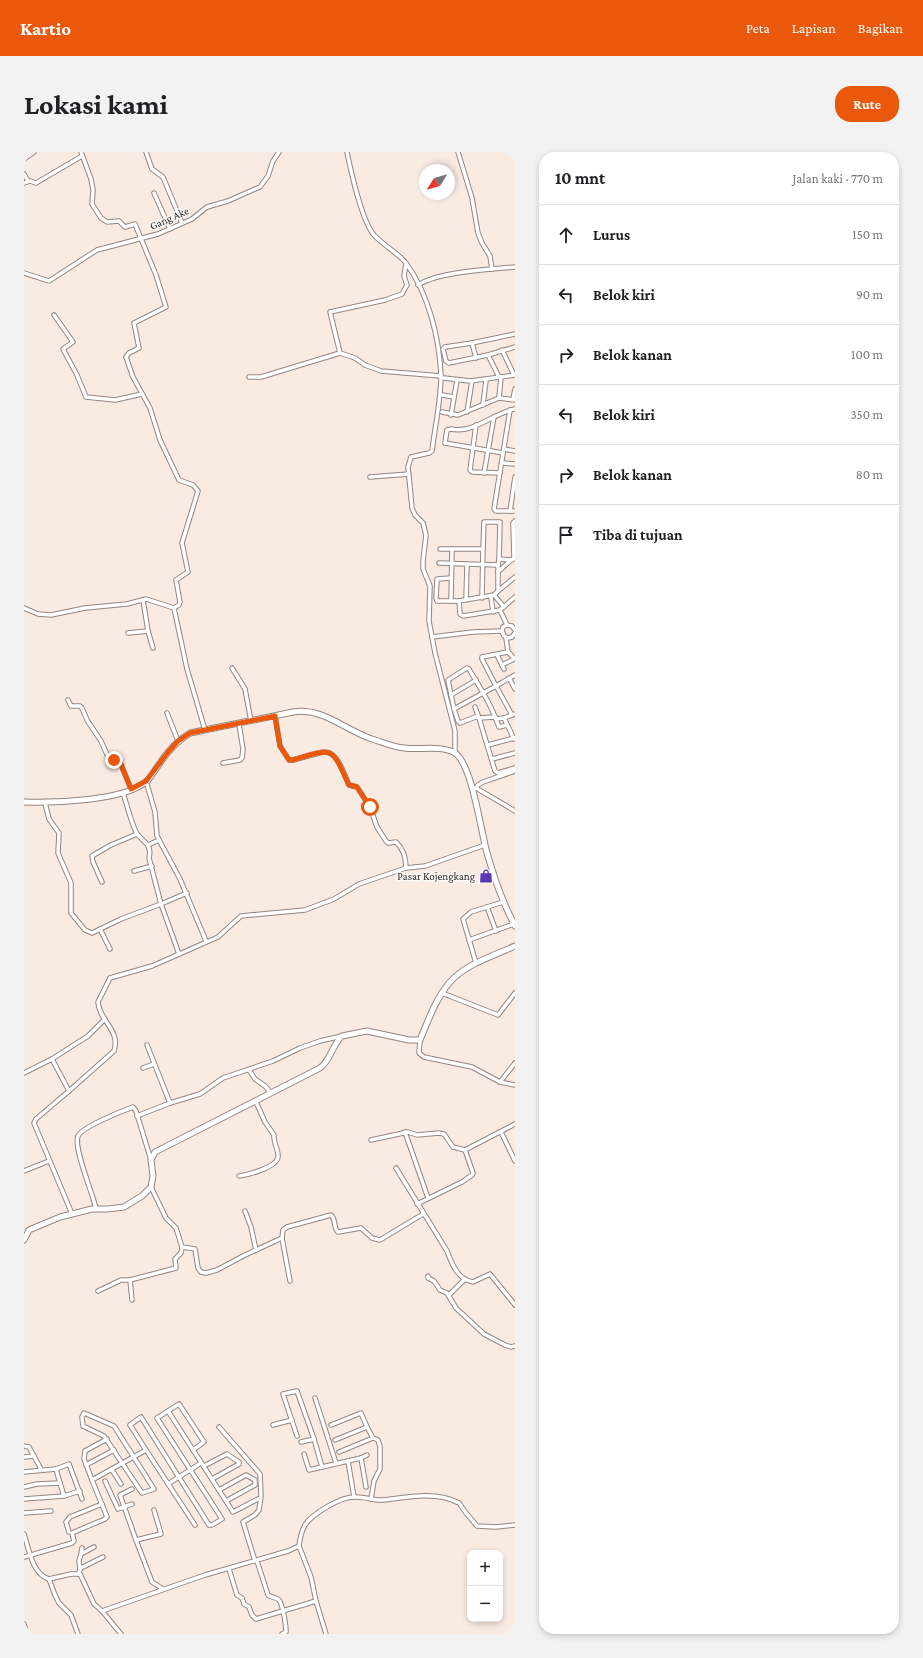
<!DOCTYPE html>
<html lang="id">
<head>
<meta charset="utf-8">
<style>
  :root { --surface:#fff; --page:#f2f2f2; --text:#202124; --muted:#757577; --line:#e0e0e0; --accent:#ea580c }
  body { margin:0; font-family:"Crimson Pro",serif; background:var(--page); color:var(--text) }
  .controls { position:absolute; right:12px; bottom:12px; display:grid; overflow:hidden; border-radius:8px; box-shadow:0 2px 6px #0003 }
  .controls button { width:36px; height:36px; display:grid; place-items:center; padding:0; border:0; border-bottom:1px solid var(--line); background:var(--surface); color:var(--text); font:20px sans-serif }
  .compass { position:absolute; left:395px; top:12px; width:36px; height:36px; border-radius:50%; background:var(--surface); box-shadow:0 2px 6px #0003; rotate:233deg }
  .stop { position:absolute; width:12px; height:12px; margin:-9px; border:3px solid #ea580c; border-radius:50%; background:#fff }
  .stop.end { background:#ea580c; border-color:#fff; box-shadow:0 1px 4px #0008 }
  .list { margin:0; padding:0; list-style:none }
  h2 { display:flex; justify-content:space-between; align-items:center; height:52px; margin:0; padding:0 16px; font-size:17px }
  h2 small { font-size:13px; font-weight:400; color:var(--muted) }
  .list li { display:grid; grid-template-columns:26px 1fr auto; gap:12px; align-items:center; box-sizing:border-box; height:60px; padding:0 16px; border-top:1px solid var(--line) }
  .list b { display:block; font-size:15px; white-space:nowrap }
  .list em { font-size:13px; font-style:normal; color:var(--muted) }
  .icon { flex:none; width:22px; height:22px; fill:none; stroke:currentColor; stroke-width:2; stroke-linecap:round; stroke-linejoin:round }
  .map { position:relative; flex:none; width:491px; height:1482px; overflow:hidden; border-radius:16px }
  header { display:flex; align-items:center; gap:24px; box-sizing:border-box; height:56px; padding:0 20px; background:var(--accent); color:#fff }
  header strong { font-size:19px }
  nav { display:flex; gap:22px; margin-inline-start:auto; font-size:14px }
  .intro { display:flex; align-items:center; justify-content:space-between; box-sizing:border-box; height:96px; padding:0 24px }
  h1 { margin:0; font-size:28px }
  .button { padding:10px 18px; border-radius:16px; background:var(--accent); color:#fff; font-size:14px; font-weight:700 }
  main { display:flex; gap:24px; padding:0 24px }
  aside { flex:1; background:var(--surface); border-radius:16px; box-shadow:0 2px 6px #0003 }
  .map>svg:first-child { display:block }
</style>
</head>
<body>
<header>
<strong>Kartio</strong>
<nav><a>Peta</a><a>Lapisan</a><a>Bagikan</a></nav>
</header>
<div class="intro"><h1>Lokasi kami</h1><a class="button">Rute</a></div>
<main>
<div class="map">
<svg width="491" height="1482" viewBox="0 0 491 1482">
  <rect width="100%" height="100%" fill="#f9eae2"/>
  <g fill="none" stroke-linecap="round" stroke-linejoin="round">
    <g stroke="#94867f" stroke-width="5.5">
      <g id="street">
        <polyline points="57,0 67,27 69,38 68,52 77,66 83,70 95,69 101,75 111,72 132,123 142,155 110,171 115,196 105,201 102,205 109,225 126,256 136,288 155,328 169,333 174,339 158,391 164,420 152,428 156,450 155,453 150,456"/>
        <polyline points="122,0 128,17 139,25 158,71"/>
        <path d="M323,0C327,20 338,69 350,83C360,94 373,100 382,111C405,143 415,185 417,223C417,248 411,274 408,299L405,301L387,305L384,315L388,356L391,363L399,371L402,383L399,409V417L406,434L405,469L411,501L431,579V601"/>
        <polyline points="434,0 448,46 454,81 458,91 466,104 468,117"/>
        <polyline points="0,7 10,0"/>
        <polyline points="0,22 4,29"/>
        <polyline points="0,31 6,29 12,31 58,4"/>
        <polyline points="130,41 146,77"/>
        <polyline points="0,121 25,129 73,98 134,82 168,67 183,55 204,49 231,37 236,35 244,24 249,9 255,0"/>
        <path d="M394,133C414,120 466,117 491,115"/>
        <polyline points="30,163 49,190 39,197 53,223 62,245 91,248 118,242"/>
        <polyline points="491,182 448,191 421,195 419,197 422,209 425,211 464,203 491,195"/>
        <polyline points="448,191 452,206"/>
        <polyline points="478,198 490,223"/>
        <polyline points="316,201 306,160 361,148 378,142 383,133 380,124 382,112"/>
        <polyline points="464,203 475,225"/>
        <polyline points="225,225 237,225 316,201 331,206 341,213 357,219 417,224"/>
        <polyline points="420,226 446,229 491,223"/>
        <polyline points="418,243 430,245"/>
        <polyline points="475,246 477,225"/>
        <polyline points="489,247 491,237"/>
        <polyline points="459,253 462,228"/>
        <polyline points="486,258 470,357 472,359 491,359"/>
        <polyline points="418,260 434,263 475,246 491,248"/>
        <polyline points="443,260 448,229"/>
        <polyline points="427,263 433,228"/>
        <polyline points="452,273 446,318 448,320 476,321"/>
        <polyline points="480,297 491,299"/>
        <path d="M479,301L421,291L423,278L427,277C450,282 469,261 491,257"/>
        <polyline points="478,311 491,312"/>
        <polyline points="460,321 470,265"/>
        <polyline points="346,325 385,322"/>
        <polyline points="486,359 491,325"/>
        <polyline points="416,397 428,397"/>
        <polyline points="459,397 460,370 476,370 475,407"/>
        <polyline points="490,406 489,371 491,369"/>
        <polyline points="415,411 443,412 442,448"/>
        <polyline points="443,412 474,413 474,439 470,443"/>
        <polyline points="474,413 475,407 487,408"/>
        <polyline points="474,420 487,408 490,407"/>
        <polyline points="427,426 413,427 412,446 413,449 435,449 470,443 480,455"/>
        <polyline points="474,439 491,425"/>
        <polyline points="467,445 469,460"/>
        <polyline points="119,448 124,479"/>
        <polyline points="427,449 428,397 459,397 458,446"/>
        <polyline points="435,449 436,462 439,464 476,458"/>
        <polyline points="0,456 14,462 27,463 61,456 103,452 122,447 150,456 163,517 181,578"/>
        <polyline points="483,473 476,458 491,445"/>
        <polyline points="491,478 488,474 483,473 479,475 478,479 480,484 484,486 488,485 491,481"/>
        <polyline points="104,481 124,479 129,496"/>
        <polyline points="408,485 449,480 478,479"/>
        <polyline points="482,486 484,500 490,506"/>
        <polyline points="484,500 458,505 458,507 472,534 491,523"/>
        <polyline points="473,503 478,513"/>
        <polyline points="208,516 221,537 227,569"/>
        <polyline points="480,517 478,513 490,507"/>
        <polyline points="485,526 491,537"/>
        <polyline points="427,543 452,528"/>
        <polyline points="44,548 47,554 56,554 58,556 63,568 77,589 85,607 94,608 96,610 107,637"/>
        <polyline points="451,555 455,566 471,565 475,575 483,573"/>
        <polyline points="430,557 434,569 436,571 454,564"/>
        <polyline points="143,561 154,589"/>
        <path d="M251,564L256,594L265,608H269L299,600C314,598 320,623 325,633L333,635L346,655L353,675L362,689L364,691L372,690C380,697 382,706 382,716"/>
        <path d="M471,565C465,548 454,533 445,517L443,516L424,528L430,557L472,534L488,563"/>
        <polyline points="455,566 471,619 474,621 491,616"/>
        <polyline points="480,566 490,587"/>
        <polyline points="472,567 480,566 491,562"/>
        <polyline points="464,593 490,586"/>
        <polyline points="468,607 491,601"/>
        <polyline points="199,611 216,608 218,606 219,597 215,572"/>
        <polyline points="122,629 131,660 133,684 156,727 182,789"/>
        <polyline points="449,636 452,636 491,659"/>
        <polyline points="452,636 454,633 459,630 491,619"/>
        <path d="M21,651L25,667L35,681L34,701L47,731V761L61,778L68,781L97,767L137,752L125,706C128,693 121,691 114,683C109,678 102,649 99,641"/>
        <polyline points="124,693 135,688"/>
        <polyline points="110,719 128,714"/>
        <polyline points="78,730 69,710 68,704 87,693 113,682"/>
        <polyline points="463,755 472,779"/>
        <polyline points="76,777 86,797"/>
        <polyline points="445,788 490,772"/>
        <polyline points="155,802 137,752 163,741"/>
        <polyline points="452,811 439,767 447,760 479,750"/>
        <polyline points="418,841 474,863 491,841"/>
        <polyline points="396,888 395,901 400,905 448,915 476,930 491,933"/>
        <polyline points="123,893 146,951"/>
        <polyline points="119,916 130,912"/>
        <polyline points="225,918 231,927 241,934 247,941"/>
        <polyline points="0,921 28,907"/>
        <polyline points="476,930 491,911"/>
        <path d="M45,939L90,899C97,878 75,869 74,850L86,826L128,814L194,785L217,764L281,758L310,747L335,732L382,716L401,714L461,693"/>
        <polyline points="113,964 146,951 176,942 199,926 249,909 276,896 296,889 318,884"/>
        <polyline points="381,980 404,1046"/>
        <polyline points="477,980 491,1009"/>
        <polyline points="347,988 384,980 393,983 415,981 420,982 429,995 441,998 491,972"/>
        <path d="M372,1016L423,1099C428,1112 434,1128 449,1130L466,1122L491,1153"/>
        <polyline points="0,1019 25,1009"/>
        <path d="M215,1024C224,1023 253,1015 254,1005C255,998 249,991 250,983L241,970L232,950"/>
        <polyline points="127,1035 142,1066 152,1076 158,1095 171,1097 174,1116 177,1120 182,1121 193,1118 221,1103 258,1086"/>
        <polyline points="393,1052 438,1030 448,1023 449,1021 441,998"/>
        <path d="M72,1057C69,1042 49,995 54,984C58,975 98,959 109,955L112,959L127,1008"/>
        <polyline points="221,1059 227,1075 232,1098"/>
        <polyline points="48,1062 10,971 12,967 45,939 28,907 64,884 81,867"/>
        <polyline points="404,1124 404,1126 410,1129 416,1138 423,1141 432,1156 460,1182 481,1193 487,1195 491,1194"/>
        <polyline points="106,1128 108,1148"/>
        <path d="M266,1129L258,1086L259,1078L263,1075L307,1063C312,1067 309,1075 314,1080L337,1076L348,1086L356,1088L399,1062"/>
        <polyline points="74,1139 97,1128 106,1128 152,1116 151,1107 157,1101 158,1096"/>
        <polyline points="425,1143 441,1127"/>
        <polyline points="291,1246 312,1311"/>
        <polyline points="144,1259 209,1360 234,1347"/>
        <polygon points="60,1261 90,1274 130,1337 118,1341 80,1284 59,1274 58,1265"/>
        <polyline points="249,1273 268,1268"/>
        <polyline points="307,1273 337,1261 343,1275"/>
        <polyline points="195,1275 236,1322 237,1344 235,1358 231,1363 219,1370 231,1409"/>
        <polyline points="273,1284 259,1242 273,1239 290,1287"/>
        <polyline points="311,1288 343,1275 349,1286"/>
        <polyline points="277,1290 290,1287 298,1315"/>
        <polyline points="0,1294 5,1295 17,1317"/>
        <polyline points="122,1298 106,1273 117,1265 185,1373 188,1373 198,1367 133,1266 155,1252 180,1290 169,1298"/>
        <polyline points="315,1300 349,1286 354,1288 356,1295 356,1317 350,1329 347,1347"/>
        <polyline points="280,1302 285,1318 324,1309"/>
        <polyline points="0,1305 10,1304"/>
        <polyline points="337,1306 342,1335"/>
        <polyline points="62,1313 90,1298"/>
        <polyline points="180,1314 203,1302 215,1310 215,1312 188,1327"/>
        <polyline points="32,1317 36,1331"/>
        <polyline points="88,1318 97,1332"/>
        <polyline points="0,1320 32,1317 45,1312 58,1347"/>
        <polyline points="68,1328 60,1307 61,1299 83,1287"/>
        <polyline points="81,1329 94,1357 108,1352"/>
        <polyline points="144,1332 177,1311"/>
        <polyline points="0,1335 13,1332 36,1331 40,1344"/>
        <polyline points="108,1337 96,1343 112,1388"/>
        <polyline points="195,1338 222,1323 231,1328 231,1333 202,1349"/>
        <polyline points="330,1345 324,1309 337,1306 343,1303"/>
        <polyline points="0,1347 40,1344 56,1339"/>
        <polyline points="130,1358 137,1382 112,1388 128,1430 139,1437"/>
        <polyline points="0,1361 27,1359"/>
        <polyline points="45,1380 42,1370 46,1365 78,1352"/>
        <path d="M0,1382C5,1397 8,1422 25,1427L47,1422H56L70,1452L78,1459L97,1482"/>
        <polyline points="275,1394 287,1425 292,1449 302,1482"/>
        <polyline points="57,1402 58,1396"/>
        <polyline points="0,1405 48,1391 50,1389 48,1381 81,1367 83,1365 68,1328 122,1298 171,1373"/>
        <path d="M233,1409L244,1443C248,1446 252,1445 255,1448C259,1453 262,1474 262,1480L258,1482"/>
        <polyline points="56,1417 55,1409 57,1402 70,1395"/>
        <polyline points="205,1417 213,1443 218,1446 220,1452 225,1455 228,1463 232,1467 292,1449"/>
        <polyline points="54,1422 57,1416 79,1405"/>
        <polyline points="25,1427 31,1443 35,1451 47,1463 54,1482"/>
        <path d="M78,1459L181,1423L264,1399L275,1394C276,1386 277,1380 281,1373C288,1362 316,1345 330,1345C340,1344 350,1349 360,1348C384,1345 412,1339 435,1351L442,1361L453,1374L472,1375L491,1373"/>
        <polyline points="0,1472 3,1482"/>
      </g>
    </g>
    <g stroke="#94867f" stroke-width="7">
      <g id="secondary">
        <path d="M0,650C30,651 101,649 123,629C127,625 130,619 134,614C142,601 153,589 166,581L269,560C298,555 321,578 348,587C358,590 369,595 380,596C394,598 418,593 431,601C448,612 457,680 463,701C470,726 479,751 491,774"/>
        <path d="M0,1088L5,1078L36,1065L68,1057H84L100,1055L118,1044L127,1035L129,1024L127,1008L131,1000L296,916C307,908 308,893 318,884L343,879L385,888H396C404,869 412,846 426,830C442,812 469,804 491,794"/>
      </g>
    </g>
    <use href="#street" stroke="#fff" stroke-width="3.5"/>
    <use href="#secondary" stroke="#fff" stroke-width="5"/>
  </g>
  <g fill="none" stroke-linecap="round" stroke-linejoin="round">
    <path stroke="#ea580c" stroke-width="5" d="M90,608H94L96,610L107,637L122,629L144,600L154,589L166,581L251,564L256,594L265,608H269C311,595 307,595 325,633L333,635L346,655"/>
  </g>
  <defs>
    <g id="shop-bare" transform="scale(1.08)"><path d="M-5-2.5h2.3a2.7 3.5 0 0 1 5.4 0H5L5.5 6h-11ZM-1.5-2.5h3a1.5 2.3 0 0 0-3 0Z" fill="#5839b1" stroke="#fdfaf8" stroke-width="2.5" paint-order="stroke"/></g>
  </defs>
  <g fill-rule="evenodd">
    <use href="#shop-bare" x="462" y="724"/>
  </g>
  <g text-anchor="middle" stroke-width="3" stroke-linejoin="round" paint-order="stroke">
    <g font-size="11" fill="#2c2623" stroke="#fdfaf8">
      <text transform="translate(145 66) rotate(-24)" y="4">Gang Ake</text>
    </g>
    <g font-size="11" fill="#2c2623" stroke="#fdfaf8" text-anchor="end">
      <text x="451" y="728">Pasar Kojengkang</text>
    </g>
  </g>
</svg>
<div class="controls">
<button>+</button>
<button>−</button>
</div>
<svg class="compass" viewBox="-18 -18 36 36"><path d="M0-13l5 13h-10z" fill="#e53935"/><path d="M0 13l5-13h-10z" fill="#757577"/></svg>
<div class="stop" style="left:346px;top:655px"></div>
<div class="stop end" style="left:90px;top:608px"></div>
</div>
<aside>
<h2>10 mnt<small>Jalan kaki · 770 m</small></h2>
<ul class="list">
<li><svg class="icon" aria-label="ahead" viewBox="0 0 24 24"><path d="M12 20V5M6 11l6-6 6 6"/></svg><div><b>Lurus</b></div><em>150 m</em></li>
<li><svg class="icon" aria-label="left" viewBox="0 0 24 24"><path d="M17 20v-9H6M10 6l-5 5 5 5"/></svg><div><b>Belok kiri</b></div><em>90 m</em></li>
<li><svg class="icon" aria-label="right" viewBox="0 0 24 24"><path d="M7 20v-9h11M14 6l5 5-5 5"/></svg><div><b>Belok kanan</b></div><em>100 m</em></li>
<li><svg class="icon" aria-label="left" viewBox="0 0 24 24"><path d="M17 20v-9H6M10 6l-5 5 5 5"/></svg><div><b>Belok kiri</b></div><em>350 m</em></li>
<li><svg class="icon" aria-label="right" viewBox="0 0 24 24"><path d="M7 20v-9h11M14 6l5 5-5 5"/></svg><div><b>Belok kanan</b></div><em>80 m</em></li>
<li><svg class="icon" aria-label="arrive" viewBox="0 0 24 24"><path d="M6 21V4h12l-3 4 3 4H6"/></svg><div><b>Tiba di tujuan</b></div></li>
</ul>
</aside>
</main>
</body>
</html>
